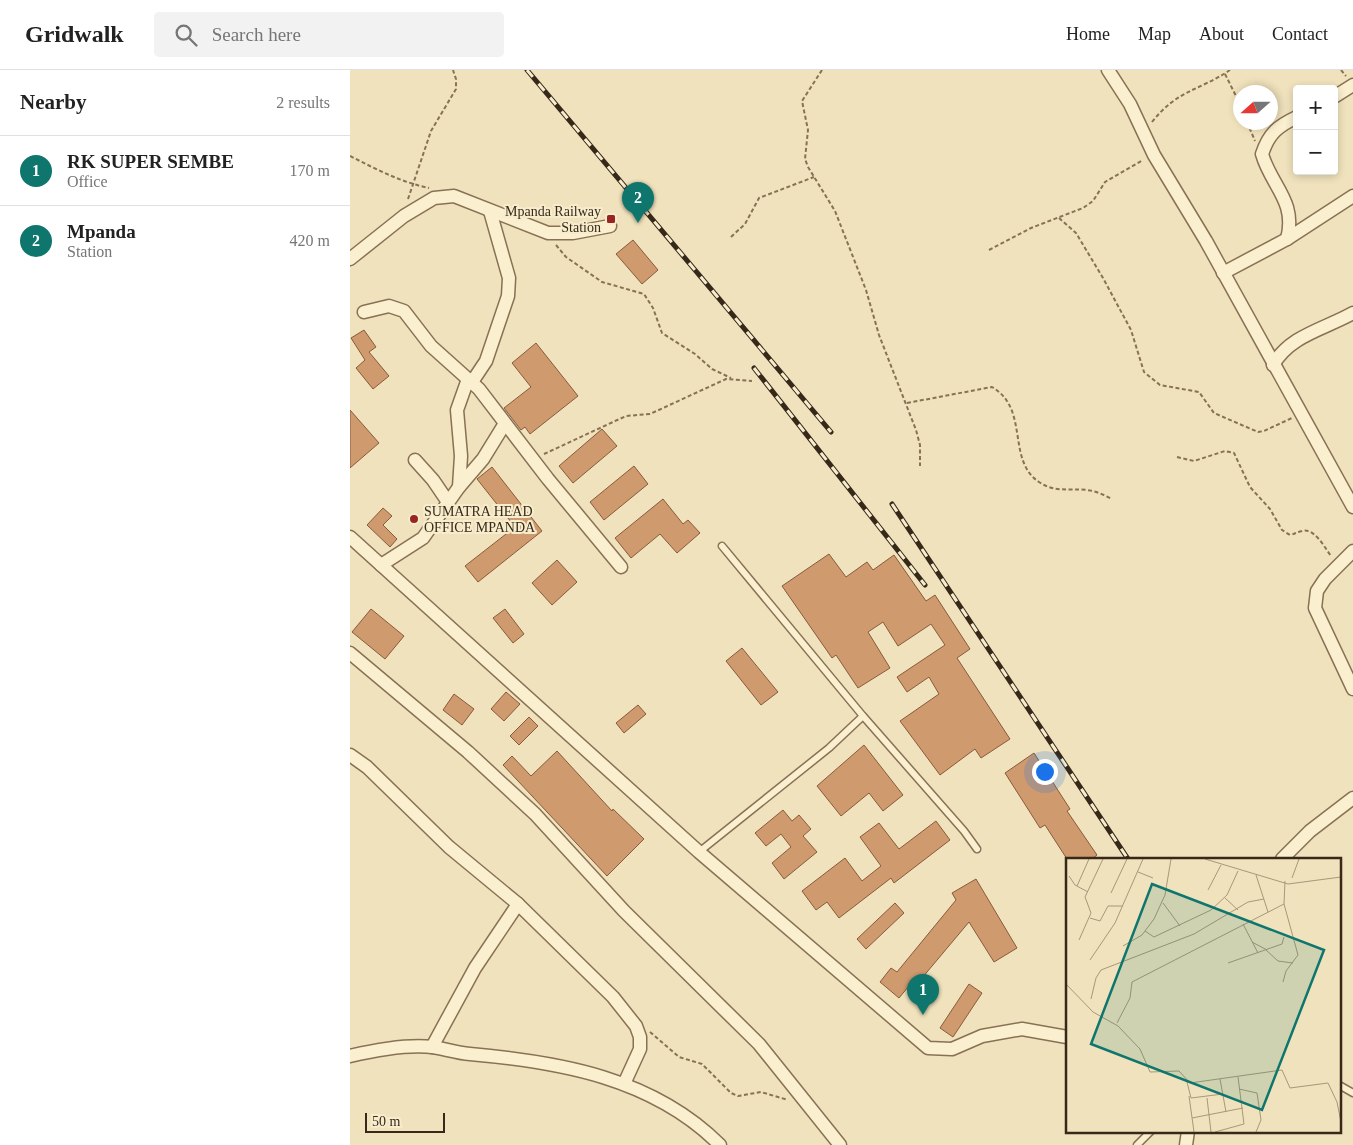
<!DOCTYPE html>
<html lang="en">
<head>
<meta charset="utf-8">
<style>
  :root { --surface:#fff; --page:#f2f2f2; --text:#222; --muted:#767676; --line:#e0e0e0; --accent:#0f766e }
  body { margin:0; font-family:"Times New Roman",serif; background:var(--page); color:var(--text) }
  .controls { position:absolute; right:15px; top:15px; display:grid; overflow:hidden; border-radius:5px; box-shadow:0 2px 8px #0003 }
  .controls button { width:45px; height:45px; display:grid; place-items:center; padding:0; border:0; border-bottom:1px solid var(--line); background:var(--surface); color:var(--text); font:25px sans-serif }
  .compass { position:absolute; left:883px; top:15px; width:45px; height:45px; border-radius:50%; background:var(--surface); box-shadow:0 2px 8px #0003; rotate:249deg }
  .scale { position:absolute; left:15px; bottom:12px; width:80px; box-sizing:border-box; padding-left:5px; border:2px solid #36291a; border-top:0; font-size:14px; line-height:18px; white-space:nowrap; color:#36291a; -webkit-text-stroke:4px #f7eccc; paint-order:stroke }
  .you { position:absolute; left:694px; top:701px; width:18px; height:18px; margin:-12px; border:4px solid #fff; border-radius:50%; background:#1a73e8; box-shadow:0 0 0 8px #1a73e833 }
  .badge { display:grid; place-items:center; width:32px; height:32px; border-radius:50%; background:var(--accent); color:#fff; font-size:16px; font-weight:700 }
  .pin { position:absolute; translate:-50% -41px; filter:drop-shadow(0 1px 2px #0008) }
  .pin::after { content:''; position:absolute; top:26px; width:18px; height:15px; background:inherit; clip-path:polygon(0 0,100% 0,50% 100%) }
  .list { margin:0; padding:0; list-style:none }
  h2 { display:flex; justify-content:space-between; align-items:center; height:65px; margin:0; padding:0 20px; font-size:21px }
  h2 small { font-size:16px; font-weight:400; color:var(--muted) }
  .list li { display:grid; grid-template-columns:32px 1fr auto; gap:15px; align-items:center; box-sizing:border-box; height:70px; padding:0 20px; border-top:1px solid var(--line) }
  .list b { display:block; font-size:19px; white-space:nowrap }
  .list p { margin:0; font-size:16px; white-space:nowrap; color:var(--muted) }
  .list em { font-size:16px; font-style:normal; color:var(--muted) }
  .icon { flex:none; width:28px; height:28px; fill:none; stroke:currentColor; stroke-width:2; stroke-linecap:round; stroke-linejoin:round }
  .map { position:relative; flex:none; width:1003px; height:1075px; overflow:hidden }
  header { display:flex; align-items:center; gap:30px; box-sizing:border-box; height:70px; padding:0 25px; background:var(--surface); border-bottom:1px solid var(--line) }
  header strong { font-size:24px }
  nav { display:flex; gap:28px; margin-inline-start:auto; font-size:18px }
  .search { width:350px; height:45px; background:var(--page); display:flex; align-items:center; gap:12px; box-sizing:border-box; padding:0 18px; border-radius:5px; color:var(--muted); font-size:19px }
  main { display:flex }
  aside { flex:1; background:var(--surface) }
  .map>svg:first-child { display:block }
</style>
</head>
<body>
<header>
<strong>Gridwalk</strong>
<div class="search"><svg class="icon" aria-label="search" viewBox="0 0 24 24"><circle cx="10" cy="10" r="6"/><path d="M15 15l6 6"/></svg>Search here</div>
<nav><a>Home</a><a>Map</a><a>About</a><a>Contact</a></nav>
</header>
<main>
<aside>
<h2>Nearby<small>2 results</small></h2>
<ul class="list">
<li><span class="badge">1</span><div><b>RK SUPER SEMBE</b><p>Office</p></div><em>170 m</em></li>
<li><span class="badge">2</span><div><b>Mpanda</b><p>Station</p></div><em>420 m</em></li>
</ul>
</aside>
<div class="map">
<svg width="1003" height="1075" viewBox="0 0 1003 1075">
  <rect width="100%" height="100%" fill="#f0e2bc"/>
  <g fill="#d09a6f" stroke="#885b3a">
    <polygon points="283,170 308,200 292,214 266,184"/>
    <polygon points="14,260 26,277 19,282 39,306 23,319 6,298 15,290 1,268"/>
    <polygon points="186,273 228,326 180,364 175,357 171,360 154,338 181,317 162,293"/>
    <polygon points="0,340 29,373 0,398"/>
    <polygon points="252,359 267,376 223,413 209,396"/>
    <polygon points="284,396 298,414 254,450 240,432"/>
    <polygon points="142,397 192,461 128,512 115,496 165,457 127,409"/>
    <polygon points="313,429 333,454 338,450 350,463 327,483 310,464 281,488 265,468"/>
    <polygon points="33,438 42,446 33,455 47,469 40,477 17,455"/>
    <polygon points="479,484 496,507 517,492 523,500 544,485 576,531 585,525 620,579 607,588 660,669 631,688 625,679 590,705 550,651 589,624 579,607 557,622 547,607 595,575 581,554 548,576 533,552 518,562 540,598 508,618 486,585 482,588 432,516"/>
    <polygon points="207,490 227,512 202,535 182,513"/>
    <polygon points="21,539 54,566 35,589 2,562"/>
    <polygon points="155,539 174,564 163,573 143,548"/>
    <polygon points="392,578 428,622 411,635 376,591"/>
    <polygon points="156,622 170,634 154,651 141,639"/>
    <polygon points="104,624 124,639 112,655 93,640"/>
    <polygon points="288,635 296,644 274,663 266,653"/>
    <polygon points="179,647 188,656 169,675 160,666"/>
    <polygon points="514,675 553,725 533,741 519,723 491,746 467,716"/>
    <polygon points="207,681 262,741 263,739 294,769 257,806 153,695 162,686 181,706"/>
    <polygon points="684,683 720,739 717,741 747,785 742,789 717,789 695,755 690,758 655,703"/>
    <polygon points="433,740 442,751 449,745 461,759 453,766 467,782 434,809 422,793 441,777 431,764 416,776 405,763"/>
    <polygon points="586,751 600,770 544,813 541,808 489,848 477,832 466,840 452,821 495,788 512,811 531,796 510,767 529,753 549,779"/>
    <polygon points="626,809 667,878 644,892 619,852 572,908 568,905 549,928 530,912 541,898 547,902 606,830 602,823"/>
    <polygon points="545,833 554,843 516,879 507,869"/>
    <polygon points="619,914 632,923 603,967 590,958"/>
  </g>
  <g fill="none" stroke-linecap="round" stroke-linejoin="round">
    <g stroke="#887155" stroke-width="9">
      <g id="lane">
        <polyline points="372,476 513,646 614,761 627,779"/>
        <polyline points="349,782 479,678 513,646"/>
        <polyline points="989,1015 1003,1023"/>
        <polyline points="787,1075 801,1061"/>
      </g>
    </g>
    <g stroke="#887155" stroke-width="15">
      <g id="street">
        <polyline points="758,0 780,34 804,85 856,171 1003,437"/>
        <polyline points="984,27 1003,15"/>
        <path d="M937,169C947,131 921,116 912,84C919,63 928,56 947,47"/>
        <polyline points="0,189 54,146 84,128 104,126 198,163 223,163 260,156"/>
        <polyline points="873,203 937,169 1003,126"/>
        <polyline points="14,242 39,236 54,241 81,276 129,319 198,409 271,497"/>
        <path d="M923,295C940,265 975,259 1003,243"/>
        <polyline points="122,312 136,291 158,226 159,208 140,141"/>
        <polyline points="65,390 83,410 98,432"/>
        <polyline points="109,417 111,386 107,340 118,309"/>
        <polyline points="0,467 349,782 578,978 602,979 632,966 672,959 717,967"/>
        <polyline points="1003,481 975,509 967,521 965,538 1003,619"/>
        <polyline points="31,495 73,468 109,417 133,389 154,355"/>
        <polyline points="0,583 118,682 185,744 274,841 409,974 490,1075"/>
        <polyline points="0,685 17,697 99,777 168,834 263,927 286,956 290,967 290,979 274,1014"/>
        <polyline points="932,789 960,761 1003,728"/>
        <polyline points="82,977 125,898 168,834"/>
        <path d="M0,986C25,980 57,974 83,977C95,979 107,983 120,984C210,992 303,1008 370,1075"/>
        <polyline points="836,1075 838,1061"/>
      </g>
    </g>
    <g stroke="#887155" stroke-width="2" stroke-dasharray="4 2.5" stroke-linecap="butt">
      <polyline points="472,0 452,31 458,60 455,89 458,97 485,141 516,220 529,265 566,360 570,375 570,396"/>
      <polyline points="991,0 996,6"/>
      <polyline points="875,4 891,36"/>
      <path d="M802,52C828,19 849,21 880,0"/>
      <polyline points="897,52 905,71"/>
      <path d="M0,86C26,99 50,112 79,118"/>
      <polyline points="58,129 81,61 106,19 106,9 103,0"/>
      <polyline points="709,148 726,163 753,208 781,260 794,302 810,315 849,322 864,343 908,362 914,361 942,348"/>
      <polyline points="381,167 395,154 409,128 464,107"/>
      <polyline points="206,175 216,187 252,212 294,224 303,238 312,263 345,284 362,299 381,308"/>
      <polyline points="639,180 681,158 733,138 743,131 755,112 793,90"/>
      <path d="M557,333L642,317C680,339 656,390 689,412C705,423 719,418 737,420C746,421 754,425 762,429"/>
      <polyline points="194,384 276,346 300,344 376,309 402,311"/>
      <path d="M827,387L844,391L875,381L884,383L900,417L920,439L932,460L940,465C945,464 947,462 952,461C964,457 975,478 981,486"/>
      <polyline points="300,962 329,987 352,994 381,1023 388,1026 411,1022 438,1030"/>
    </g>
    <use href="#lane" stroke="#faefcf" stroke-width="6"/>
    <use href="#street" stroke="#faefcf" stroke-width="12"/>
    <g stroke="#36291a" stroke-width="5">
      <g id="rail">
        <polyline points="177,0 481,362"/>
        <polyline points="404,298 575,515"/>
        <polyline points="542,434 778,789"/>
      </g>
    </g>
    <use href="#rail" stroke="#f7eccc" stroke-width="3" stroke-dasharray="9" stroke-linecap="butt"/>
  </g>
  <g fill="#992522" stroke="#f7eccc" stroke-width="2">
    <rect x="256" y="144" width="10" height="10" rx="2.5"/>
    <circle cx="64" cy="449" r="5"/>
  </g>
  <g text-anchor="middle" stroke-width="4" stroke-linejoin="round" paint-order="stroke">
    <g font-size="14" fill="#36291a" stroke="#f7eccc" text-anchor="end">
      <text x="251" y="146">Mpanda Railway<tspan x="251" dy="16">Station</tspan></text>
      <text x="74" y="446" text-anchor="start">SUMATRA HEAD<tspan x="74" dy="16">OFFICE MPANDA</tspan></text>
    </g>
  </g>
  <g transform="translate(716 788)">
    <rect width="275" height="275" fill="#f0e2bc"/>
    <path fill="none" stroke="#a6987b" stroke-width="1" d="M139,1L222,26L275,19M72,14L87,20M190,17L202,54M3,18L9,27L22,34M226,20L233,1M11,28L23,1M142,32L155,7M45,35L61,1M159,40L172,52M97,45L114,68M24,60L34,63L42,48H57M177,66L192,95M79,73L88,79L145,52L161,37L172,13M13,82L25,55L19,39L37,1M186,84L201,92M57,88L76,77L88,61L99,37L105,1M200,92L212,103L227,105M24,102L49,65L77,1M162,105L216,86L218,79M217,124L220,113L232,97L218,46L219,23M0,126L27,154L52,168L74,191L84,214L113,213L124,225L216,212L224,230L262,225L271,244L275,264M25,141L30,120L35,112L128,76L182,44L198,41M51,165L64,140L66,124L218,46M154,221L160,254M121,224L125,240L157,236M173,231L191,235L195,262L190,274M123,238L128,274M141,240L145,274M126,260L177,250M149,274L178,266L172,219"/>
    <path fill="#0f766e" fill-opacity="0.15" stroke="#0f766e" stroke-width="2.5" d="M86,26L258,92L196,252L25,186Z"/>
    <rect width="275" height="275" fill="none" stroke="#36291a" stroke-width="2.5"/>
  </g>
</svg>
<div class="controls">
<button>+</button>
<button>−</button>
</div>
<svg class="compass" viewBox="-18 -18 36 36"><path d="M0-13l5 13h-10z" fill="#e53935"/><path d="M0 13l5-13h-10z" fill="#767676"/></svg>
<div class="scale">50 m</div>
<div class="you"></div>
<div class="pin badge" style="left:573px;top:945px">1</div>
<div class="pin badge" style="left:288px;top:153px">2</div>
</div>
</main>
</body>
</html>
